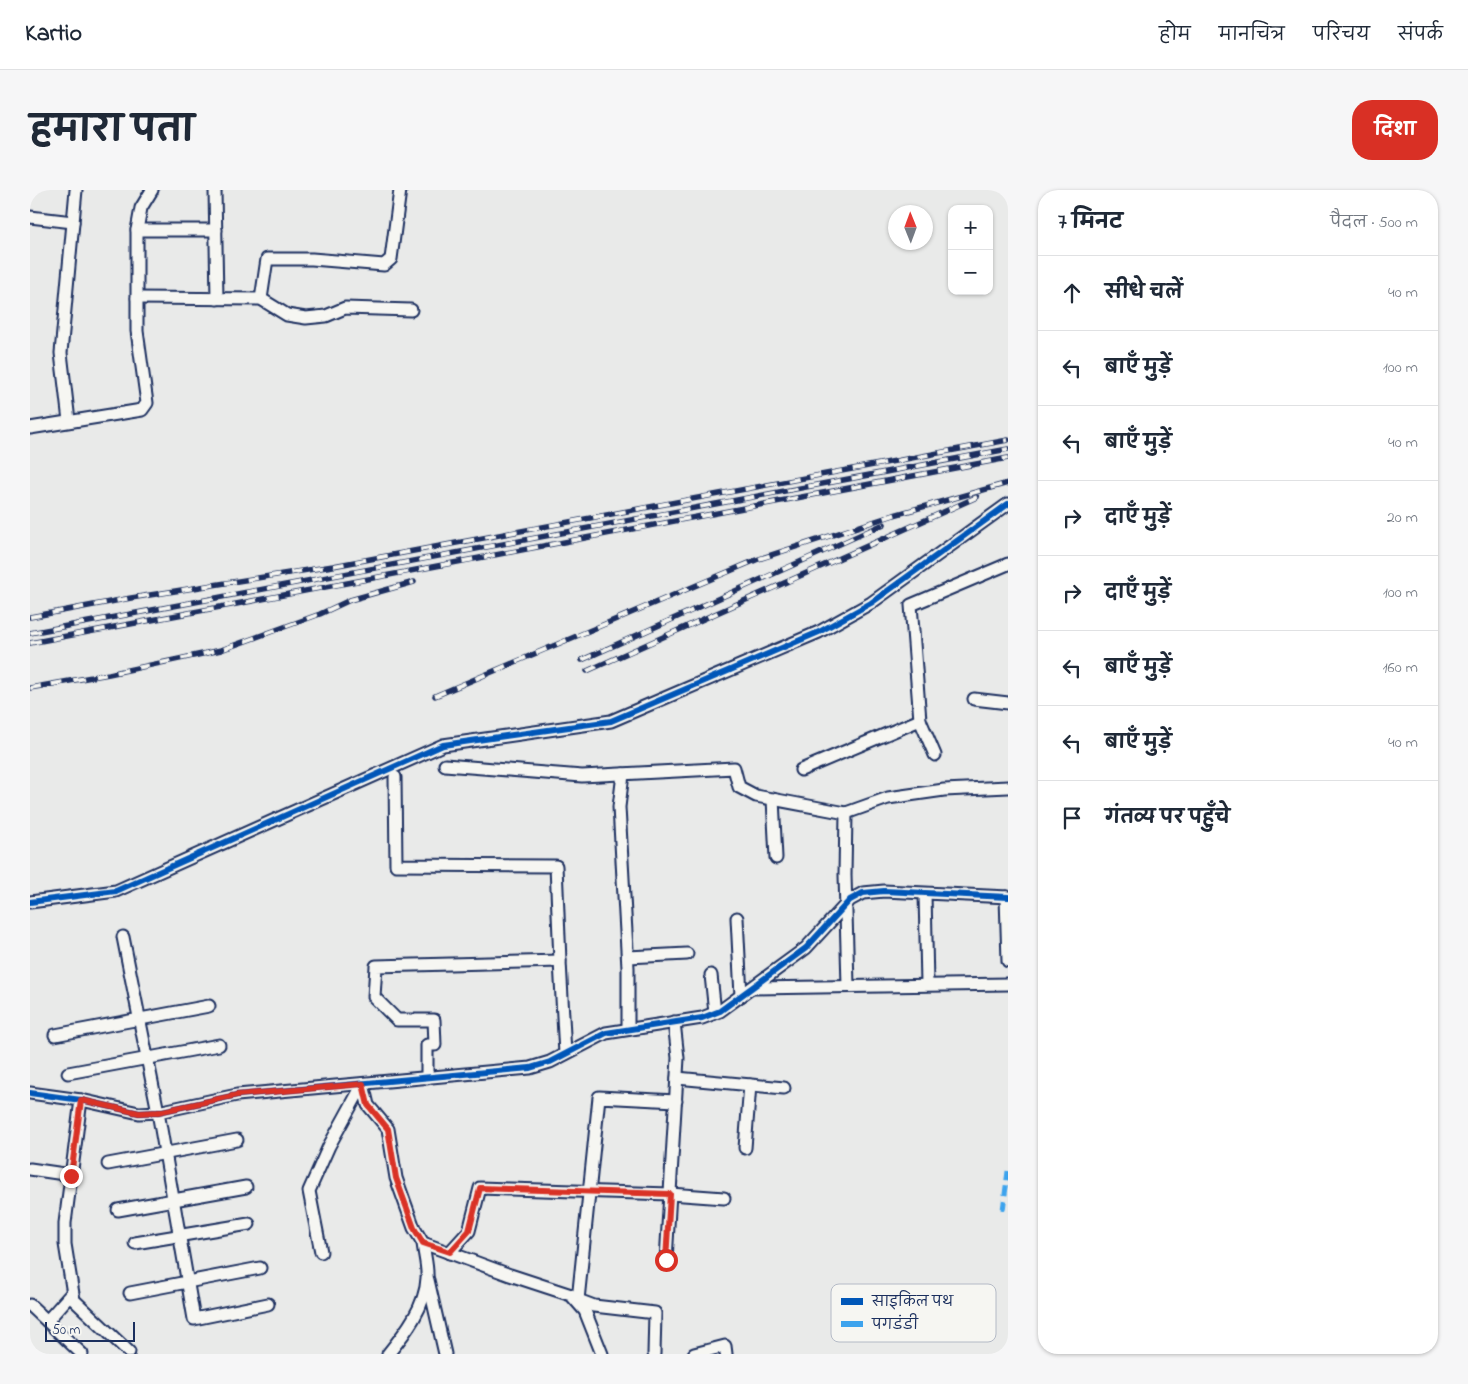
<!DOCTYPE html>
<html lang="hi">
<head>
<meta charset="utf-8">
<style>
  :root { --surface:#fff; --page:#f6f6f7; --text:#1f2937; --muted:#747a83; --line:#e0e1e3; --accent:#d93025 }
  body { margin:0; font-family:"Indie Flower","Playpen Sans Deva",sans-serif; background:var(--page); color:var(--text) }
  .controls { position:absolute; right:15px; top:15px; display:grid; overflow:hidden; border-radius:10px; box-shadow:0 1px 4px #0004 }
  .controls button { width:45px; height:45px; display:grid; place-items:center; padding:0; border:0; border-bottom:1px solid var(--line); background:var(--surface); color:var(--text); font:25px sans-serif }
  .compass { position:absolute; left:858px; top:15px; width:45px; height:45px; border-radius:50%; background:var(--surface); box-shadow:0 1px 4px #0004; rotate:359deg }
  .scale { position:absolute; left:15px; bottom:12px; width:90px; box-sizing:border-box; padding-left:5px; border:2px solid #1b2f5e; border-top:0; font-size:14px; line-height:18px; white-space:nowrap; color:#1b2f5e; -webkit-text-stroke:4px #f6f6f2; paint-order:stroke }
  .stop { position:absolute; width:15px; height:15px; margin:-11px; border:4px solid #d93025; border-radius:50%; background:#fff }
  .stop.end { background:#d93025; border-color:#fff; box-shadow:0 1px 5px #0008 }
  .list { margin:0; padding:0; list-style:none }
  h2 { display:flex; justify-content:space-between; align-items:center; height:65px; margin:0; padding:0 20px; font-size:21px }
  h2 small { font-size:16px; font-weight:400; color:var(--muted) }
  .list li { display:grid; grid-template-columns:32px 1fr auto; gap:15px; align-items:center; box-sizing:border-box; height:75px; padding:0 20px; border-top:1px solid var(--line) }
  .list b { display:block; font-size:19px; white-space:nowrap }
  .list em { font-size:16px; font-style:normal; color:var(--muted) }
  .icon { flex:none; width:28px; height:28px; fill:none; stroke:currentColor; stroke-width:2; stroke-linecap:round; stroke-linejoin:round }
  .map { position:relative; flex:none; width:978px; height:1164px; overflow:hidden; border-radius:20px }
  header { display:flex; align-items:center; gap:30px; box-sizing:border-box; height:70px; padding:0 25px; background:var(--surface); border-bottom:1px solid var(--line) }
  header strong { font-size:24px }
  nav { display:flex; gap:28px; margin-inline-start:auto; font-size:18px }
  .intro { display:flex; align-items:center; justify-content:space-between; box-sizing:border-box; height:120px; padding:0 30px }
  h1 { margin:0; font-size:35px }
  .button { padding:12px 22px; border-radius:20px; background:var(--accent); color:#fff; font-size:18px; font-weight:700 }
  main { display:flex; gap:30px; padding:0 30px }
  aside { flex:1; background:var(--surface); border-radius:20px; box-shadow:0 1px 4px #0004 }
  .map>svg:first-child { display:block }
</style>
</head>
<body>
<header>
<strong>Kartio</strong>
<nav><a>होम</a><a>मानचित्र</a><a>परिचय</a><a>संपर्क</a></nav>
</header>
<div class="intro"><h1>हमारा पता</h1><a class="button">दिशा</a></div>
<main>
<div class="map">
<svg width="978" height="1164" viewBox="0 0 978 1164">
  <rect width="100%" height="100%" fill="#e9eae9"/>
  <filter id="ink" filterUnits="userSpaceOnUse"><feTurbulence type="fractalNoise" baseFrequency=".02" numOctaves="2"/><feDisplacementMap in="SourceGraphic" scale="10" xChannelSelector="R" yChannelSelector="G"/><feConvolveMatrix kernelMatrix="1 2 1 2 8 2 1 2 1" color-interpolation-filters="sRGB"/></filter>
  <g filter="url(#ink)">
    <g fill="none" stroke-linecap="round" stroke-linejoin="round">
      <g stroke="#1b2f5e" stroke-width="15">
        <g id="minor">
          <polyline points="185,0 187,109"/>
          <polyline points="0,27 43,32"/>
          <polyline points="107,40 186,40"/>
          <polyline points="107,108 231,109 257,125 276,128 296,126 315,118 381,120"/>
          <polyline points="231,109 237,69 282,69 354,75 361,69 370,0"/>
          <polyline points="39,231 31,163 46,0"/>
          <polyline points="0,238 112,220 117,213 107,141 107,40 111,18 122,0"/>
          <polyline points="944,509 978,513"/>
          <polyline points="890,530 881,415 978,374"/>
          <polyline points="415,575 552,586 704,578 709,597 726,606 816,623 858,608 914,600 978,597"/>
          <polyline points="771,580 890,530 905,565"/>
          <polyline points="593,584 589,617 598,778 598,839"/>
          <polyline points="365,587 366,675 526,676 530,771"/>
          <polyline points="743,609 746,668"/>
          <polyline points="816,623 815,685 818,796"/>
          <polyline points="895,704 897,794"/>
          <polyline points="976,707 978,771"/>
          <polyline points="0,712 86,701 413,555 581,531 789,442 841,413 978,314"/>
          <polyline points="707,728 711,806"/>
          <polyline points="93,747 128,922 164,1129 238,1114"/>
          <polyline points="598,767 657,764"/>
          <polyline points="681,785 685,823"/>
          <polyline points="722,798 978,794"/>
          <polyline points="25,845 179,816"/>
          <polyline points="38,883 189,855"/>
          <polyline points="397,888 397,855 405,855 404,830 367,830 344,807 346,776 530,771 535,864"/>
          <polyline points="647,888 754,898"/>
          <polyline points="333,894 338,915 358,939 366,988 384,1038 393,1053 480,1085 541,1105 555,1121 572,1164"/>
          <polyline points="0,903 51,910 109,923 128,922 207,905 500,878 520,872 576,843 672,828 690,821 776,758 820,710 833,703 854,701 978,707"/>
          <polyline points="51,910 35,1033 35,1054 44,1110 99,1162"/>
          <polyline points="715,958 720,895"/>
          <polyline points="78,974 207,950"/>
          <polyline points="0,979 41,985"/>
          <polyline points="88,1020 216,997"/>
          <polyline points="105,1053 219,1034"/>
          <polyline points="291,1062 279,1001 299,956 333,894"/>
          <polyline points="419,1063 439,1041 450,998 640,1004 694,1008"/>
          <polyline points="636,1070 648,868 644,832"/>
          <polyline points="398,1090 415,1164"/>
          <polyline points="100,1103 230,1078"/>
          <polyline points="0,1115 52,1164"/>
          <polyline points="17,1131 42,1103"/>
          <path d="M358,1164C375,1143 396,1116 397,1088C398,1077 394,1064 393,1053"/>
          <polyline points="624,1164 625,1123 564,1116 548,1110 569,907 646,911"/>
          <polyline points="664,1164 695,1156 696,1164"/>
        </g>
      </g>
      <use href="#minor" stroke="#f6f6f2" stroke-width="11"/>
      <g stroke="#1b2f5e" stroke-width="5.5">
        <g id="rail">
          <polyline points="0,427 101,408 303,376 978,250"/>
          <polyline points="0,443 978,259"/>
          <polyline points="0,453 978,268"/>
          <polyline points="552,470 854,334"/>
          <polyline points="557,481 947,307"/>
          <polyline points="0,498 79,484 191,460 290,424 320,410 384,392"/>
          <polyline points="405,506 726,370 864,325 978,293"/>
        </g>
      </g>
      <use href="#rail" stroke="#f6f6f2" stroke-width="4" stroke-dasharray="11" stroke-linecap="butt"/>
      <polyline stroke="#3da3ed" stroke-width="5" stroke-dasharray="10 5" stroke-linecap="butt" points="973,1020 978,981"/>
      <g stroke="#f6f6f2" stroke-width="9">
        <g id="cycleway">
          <polyline points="0,712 86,701 413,555 581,531 789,442 841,413 978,314"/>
          <polyline points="0,903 51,910 109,923 128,922 207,905 500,878 520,872 576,843 672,828 690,821 776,758 820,710 833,703 854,701 978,707"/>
        </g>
      </g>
      <use href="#cycleway" stroke="#0057b8" stroke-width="6"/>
    </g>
  </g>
  <g fill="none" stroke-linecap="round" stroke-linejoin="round" filter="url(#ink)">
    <polyline stroke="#d93025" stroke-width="6" points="41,986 51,910 109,923 128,922 207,905 333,894 338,915 358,939 366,988 384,1038 393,1053 420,1062 439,1041 450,998 640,1004 636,1070"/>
  </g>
  <rect x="801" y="1094" width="165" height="58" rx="8" fill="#f6f6f2" stroke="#b4bac6" stroke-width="1"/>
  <rect x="811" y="1108" width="22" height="7" fill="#0057b8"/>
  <rect x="811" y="1131" width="22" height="6" fill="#3da3ed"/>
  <g font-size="14" fill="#1b2f5e">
    <text x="842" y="1116">साइकिल पथ</text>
    <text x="842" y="1139">पगडंडी</text>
  </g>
</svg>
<div class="controls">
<button>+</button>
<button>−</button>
</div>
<svg class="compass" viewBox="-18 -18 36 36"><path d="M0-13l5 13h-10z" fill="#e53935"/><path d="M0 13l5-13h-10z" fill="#747a83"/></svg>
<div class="scale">50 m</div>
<div class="stop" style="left:636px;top:1070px"></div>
<div class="stop end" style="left:41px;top:986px"></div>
</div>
<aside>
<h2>7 मिनट<small>पैदल · 500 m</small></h2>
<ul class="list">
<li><svg class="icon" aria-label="ahead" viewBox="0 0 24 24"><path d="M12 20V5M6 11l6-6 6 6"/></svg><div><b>सीधे चलें</b></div><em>40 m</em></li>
<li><svg class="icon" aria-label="left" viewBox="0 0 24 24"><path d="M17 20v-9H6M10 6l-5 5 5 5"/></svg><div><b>बाएँ मुड़ें</b></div><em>100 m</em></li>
<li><svg class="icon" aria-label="left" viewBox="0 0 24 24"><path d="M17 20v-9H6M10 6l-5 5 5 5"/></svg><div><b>बाएँ मुड़ें</b></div><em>40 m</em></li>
<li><svg class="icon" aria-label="right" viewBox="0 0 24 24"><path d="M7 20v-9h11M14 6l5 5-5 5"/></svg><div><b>दाएँ मुड़ें</b></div><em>20 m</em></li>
<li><svg class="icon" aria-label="right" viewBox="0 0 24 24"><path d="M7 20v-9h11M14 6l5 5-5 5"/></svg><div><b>दाएँ मुड़ें</b></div><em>100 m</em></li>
<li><svg class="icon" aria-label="left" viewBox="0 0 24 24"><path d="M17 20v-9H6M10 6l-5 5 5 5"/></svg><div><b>बाएँ मुड़ें</b></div><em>160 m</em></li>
<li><svg class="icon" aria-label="left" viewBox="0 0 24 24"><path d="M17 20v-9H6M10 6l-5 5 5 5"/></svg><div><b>बाएँ मुड़ें</b></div><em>40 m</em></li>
<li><svg class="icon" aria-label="arrive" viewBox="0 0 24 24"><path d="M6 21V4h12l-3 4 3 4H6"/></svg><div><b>गंतव्य पर पहुँचे</b></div></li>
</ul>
</aside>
</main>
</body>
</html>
